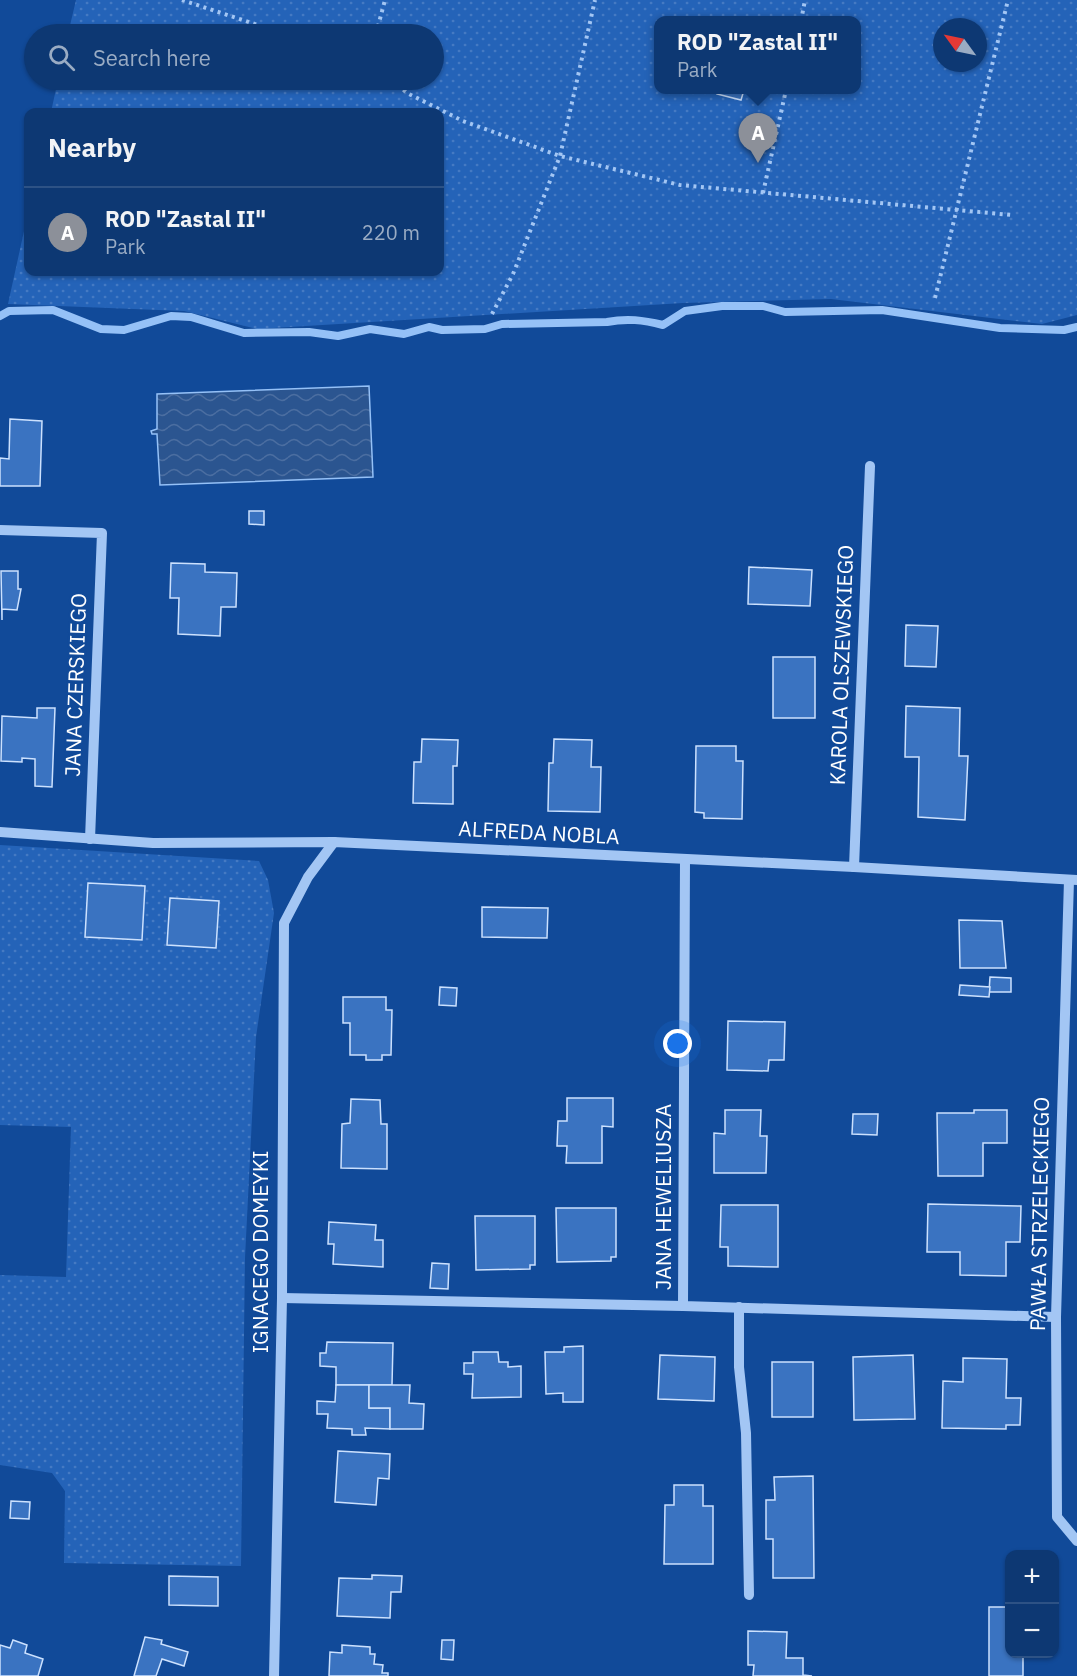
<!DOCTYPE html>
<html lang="en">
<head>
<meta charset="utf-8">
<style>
  :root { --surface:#0d3873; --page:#1b437b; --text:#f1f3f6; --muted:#9aacc4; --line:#2d5285; --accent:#8c9099 }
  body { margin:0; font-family:"IBM Plex Sans",sans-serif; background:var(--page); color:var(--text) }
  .controls { position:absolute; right:18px; bottom:18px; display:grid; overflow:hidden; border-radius:12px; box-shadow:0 2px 4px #0004 }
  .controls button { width:54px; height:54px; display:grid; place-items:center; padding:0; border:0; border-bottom:2px solid var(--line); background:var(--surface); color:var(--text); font:30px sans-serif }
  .compass { position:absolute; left:933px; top:18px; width:54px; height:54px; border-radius:50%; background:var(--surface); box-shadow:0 2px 4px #0004; rotate:303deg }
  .you { position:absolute; left:678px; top:1044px; width:21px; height:21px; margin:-15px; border:4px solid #fff; border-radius:50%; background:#1a73e8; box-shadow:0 0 0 9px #1a73e833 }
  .badge { display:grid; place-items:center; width:39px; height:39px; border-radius:50%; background:var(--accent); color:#fff; font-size:20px; font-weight:700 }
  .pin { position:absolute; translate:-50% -50px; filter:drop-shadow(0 2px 3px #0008) }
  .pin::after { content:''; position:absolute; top:32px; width:21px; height:18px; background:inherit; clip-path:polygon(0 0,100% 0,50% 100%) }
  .popup { position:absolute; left:654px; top:16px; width:207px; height:78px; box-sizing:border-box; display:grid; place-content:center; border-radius:12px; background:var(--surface); filter:drop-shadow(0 2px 4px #0005); font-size:20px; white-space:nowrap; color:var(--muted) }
  .popup b { font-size:22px; color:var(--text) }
  .popup::after { content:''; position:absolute; left:50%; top:100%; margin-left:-12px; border:12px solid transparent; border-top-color:var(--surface) }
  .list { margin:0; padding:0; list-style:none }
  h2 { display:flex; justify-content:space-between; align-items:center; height:78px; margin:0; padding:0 24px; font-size:26px }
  h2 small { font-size:20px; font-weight:400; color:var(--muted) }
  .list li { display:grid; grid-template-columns:39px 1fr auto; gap:18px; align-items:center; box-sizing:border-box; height:90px; padding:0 24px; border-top:2px solid var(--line) }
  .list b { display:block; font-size:22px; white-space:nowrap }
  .list p { margin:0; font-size:20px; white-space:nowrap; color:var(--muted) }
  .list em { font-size:20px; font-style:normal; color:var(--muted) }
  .icon { flex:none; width:33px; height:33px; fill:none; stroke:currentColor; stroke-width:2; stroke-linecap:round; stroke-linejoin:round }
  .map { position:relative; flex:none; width:1077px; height:1676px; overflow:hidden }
  .search { position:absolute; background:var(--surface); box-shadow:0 2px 4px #0004; left:24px; top:24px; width:420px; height:66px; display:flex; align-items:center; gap:15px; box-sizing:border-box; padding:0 21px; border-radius:33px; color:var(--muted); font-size:22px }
  .panel { position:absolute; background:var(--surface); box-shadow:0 2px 4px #0004; left:24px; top:108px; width:420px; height:168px; border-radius:12px }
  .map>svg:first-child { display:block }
</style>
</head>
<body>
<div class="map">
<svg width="1077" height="1676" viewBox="0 0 1077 1676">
  <defs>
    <pattern id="grass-dots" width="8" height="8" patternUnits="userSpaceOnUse" patternTransform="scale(1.5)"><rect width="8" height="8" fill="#2463b8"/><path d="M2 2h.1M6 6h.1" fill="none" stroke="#457ac3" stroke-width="1.8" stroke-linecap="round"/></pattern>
    <pattern id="water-waves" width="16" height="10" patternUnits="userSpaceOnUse" patternTransform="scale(1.5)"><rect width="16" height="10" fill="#2b5590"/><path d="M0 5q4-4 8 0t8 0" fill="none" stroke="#4b6ea1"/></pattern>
  </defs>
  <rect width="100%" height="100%" fill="#114a99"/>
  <g fill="url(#grass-dots)" fill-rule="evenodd">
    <path d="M76,0H1077V315L1042,324L831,299L683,303L257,329L184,311L8,304L28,213V272H440V112H51L58,80H434V34H68ZM659,21H857V90H659ZM942,27H978V63H942Z"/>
    <polygon points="0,845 259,861 268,880 274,913 256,1037 245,1258 241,1566 64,1563 65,1491 52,1473 0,1465 0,1275 66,1277 71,1127 0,1125"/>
  </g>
  <polygon fill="url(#water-waves)" stroke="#95c1f7" stroke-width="1.5" points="369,386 373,477 160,485 157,434 152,434 151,431 157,429 157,394"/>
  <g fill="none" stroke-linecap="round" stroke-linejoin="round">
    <path stroke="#95c1f7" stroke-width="8" d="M0,316L9,311L53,310L101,329L124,330L171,316L191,317L244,333L309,332L338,336L370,329L404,334L429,327L442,330L485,329L502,324L607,322C627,318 643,320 663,325L685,311L722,306H763L785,312L882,310L1000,328L1064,330L1077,327"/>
  </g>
  <g fill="#3a73c1" stroke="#cce1fe" stroke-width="1.5">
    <polygon points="718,90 744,90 741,100 717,94"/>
    <polygon points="10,419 42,421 40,486 0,486 0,458 9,459"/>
    <polygon points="249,511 264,511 264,525 249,524"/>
    <polygon points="171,563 205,564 205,572 237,573 236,607 221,607 220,636 178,634 179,598 170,598"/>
    <polygon points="749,567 812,570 810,606 748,604"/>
    <polygon points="1,571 18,571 18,589 21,589 17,610 2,609 2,620"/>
    <polygon points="906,625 938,626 936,667 905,666"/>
    <rect x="773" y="657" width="42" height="61"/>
    <polygon points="906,706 960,708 959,756 968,756 965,820 918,817 919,757 905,757"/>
    <polygon points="37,708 55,708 52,787 35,786 35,759 22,758 22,762 1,761 2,716 37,718"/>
    <polygon points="422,739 458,740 457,766 453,766 453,804 413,803 414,762 421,762"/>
    <polygon points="554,739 592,740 591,767 601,767 600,812 548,811 549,763 553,763"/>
    <polygon points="696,746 736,746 736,761 743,761 742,819 704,818 704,813 695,812"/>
    <polygon points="88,883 145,886 142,940 85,937"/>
    <polygon points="170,898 219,901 216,948 167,945"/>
    <polygon points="482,907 548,908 547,938 482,937"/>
    <polygon points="959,920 1002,921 1006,968 960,968"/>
    <polygon points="990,977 1011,978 1011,992 989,992"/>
    <polygon points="960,985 990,987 989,997 959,995"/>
    <polygon points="440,987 457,988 456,1006 439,1005"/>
    <polygon points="343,997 386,997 386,1010 392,1010 391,1055 382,1055 382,1060 366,1060 366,1055 350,1055 350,1023 343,1023"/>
    <polygon points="728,1021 785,1022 784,1060 769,1060 768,1071 727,1070"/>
    <polygon points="567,1098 613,1098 613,1127 602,1126 602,1163 566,1163 567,1146 557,1146 558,1121 567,1121"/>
    <polygon points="351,1099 380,1100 381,1124 387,1124 387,1169 341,1168 342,1124 350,1123"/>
    <polygon points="725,1110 761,1110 760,1136 767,1136 766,1173 714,1173 714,1133 725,1134"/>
    <polygon points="974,1110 1007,1110 1007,1143 983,1143 983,1176 938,1176 937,1113 974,1113"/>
    <polygon points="853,1114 878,1114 877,1135 852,1134"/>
    <polygon points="928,1204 1021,1206 1020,1242 1006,1242 1006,1276 960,1275 960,1252 927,1252"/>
    <polygon points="721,1205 778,1205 778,1267 728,1266 728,1247 720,1247"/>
    <polygon points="556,1208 616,1208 616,1257 611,1257 611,1261 557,1262"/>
    <polygon points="475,1216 535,1216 535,1265 530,1265 530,1269 476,1270"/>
    <polygon points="329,1222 376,1225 375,1240 383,1240 383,1267 333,1264 334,1244 328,1244"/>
    <polygon points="432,1263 449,1264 448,1289 430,1288"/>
    <polygon points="327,1342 393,1343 392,1385 336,1385 336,1367 320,1366 320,1353 326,1353"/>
    <polygon points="583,1346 583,1402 563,1402 563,1393 546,1394 545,1352 564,1352 564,1347"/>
    <polygon points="473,1352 498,1352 499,1362 508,1362 508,1367 521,1366 521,1397 472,1398 473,1374 464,1374 464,1363 473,1363"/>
    <polygon points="660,1355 715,1357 714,1401 658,1399"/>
    <polygon points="913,1355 915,1419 854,1420 853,1357"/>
    <polygon points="963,1358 1007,1359 1006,1398 1021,1398 1020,1425 1006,1425 1006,1429 942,1428 943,1381 963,1382"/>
    <rect x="772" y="1362" width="41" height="55"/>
    <polygon points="336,1385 369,1385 369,1408 390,1408 390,1429 365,1428 366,1435 352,1435 352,1429 327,1428 328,1414 317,1414 317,1401 335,1402"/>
    <polygon points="369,1385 410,1385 409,1403 424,1404 423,1429 390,1429 390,1408 369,1408"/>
    <polygon points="338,1451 390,1454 389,1479 378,1478 376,1505 335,1502"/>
    <polygon points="813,1476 814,1578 773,1578 773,1539 766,1539 766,1500 775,1500 774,1477"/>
    <polygon points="674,1485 703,1485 703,1506 713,1506 713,1564 664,1564 665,1505 674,1505"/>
    <polygon points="11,1501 30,1502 29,1519 10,1518"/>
    <polygon points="372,1575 402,1576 401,1592 391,1592 390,1618 337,1616 339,1578 372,1579"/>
    <polygon points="169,1576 218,1577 218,1606 169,1605"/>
    <polygon points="989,1607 1010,1607 1010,1654 1023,1654 1023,1676 989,1676"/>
    <polygon points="748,1631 787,1632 786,1658 803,1658 803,1675 812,1676 753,1676 754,1665 748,1665"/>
    <polygon points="145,1637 162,1640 161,1644 188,1652 184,1666 162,1659 156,1676 134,1676"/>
    <polygon points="13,1640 27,1645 25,1653 43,1659 38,1676 0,1676 0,1645 10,1648"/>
    <polygon points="442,1640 454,1640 453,1660 441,1659"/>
    <polygon points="342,1645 370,1647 370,1654 375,1654 374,1664 383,1665 382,1673 388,1673 388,1676 329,1676 330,1652 342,1653"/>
  </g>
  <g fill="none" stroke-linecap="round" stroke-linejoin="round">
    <g stroke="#a3c6f4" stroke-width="4" stroke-dasharray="3 4.5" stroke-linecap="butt">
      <polyline points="182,0 285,34"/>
      <polyline points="801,21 805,0"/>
      <polyline points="376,34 385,0"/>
      <polyline points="392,80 407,93 463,121 560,156 680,185 1012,215"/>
      <polyline points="763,193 786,90"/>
      <polyline points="935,298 1008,0"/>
      <polyline points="492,314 513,274 560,156 595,0"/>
    </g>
    <g stroke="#a3c6f4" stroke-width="10">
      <polyline points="0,530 102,533 90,839"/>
      <polyline points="0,832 153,843 334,842 854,867 1077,880"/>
      <polyline points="685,860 683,1306 1056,1317"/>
      <polyline points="854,867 870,466"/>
      <polyline points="1069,880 1056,1317 1057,1517 1077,1541"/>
      <polyline points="282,1298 683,1306"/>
      <polyline points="739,1307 739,1367 746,1433 749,1595"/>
      <polyline points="274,1676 282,1298 284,923 308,877 334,842"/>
    </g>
  </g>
  <g text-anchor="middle" stroke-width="4.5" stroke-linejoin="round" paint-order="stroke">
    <g font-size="21" fill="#fff" stroke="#114a99">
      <text transform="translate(842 665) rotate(-88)" y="7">KAROLA OLSZEWSKIEGO</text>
      <text transform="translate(76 685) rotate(-88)" y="7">JANA CZERSKIEGO</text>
      <text transform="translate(539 833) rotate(3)" y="7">ALFREDA NOBLA</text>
      <text transform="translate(664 1197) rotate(-90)" y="7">JANA HEWELIUSZA</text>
      <text transform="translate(1040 1214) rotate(-89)" y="7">PAWŁA STRZELECKIEGO</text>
      <text transform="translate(261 1252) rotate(-90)" y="7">IGNACEGO DOMEYKI</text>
    </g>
  </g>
</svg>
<div class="controls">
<button>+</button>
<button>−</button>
</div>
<svg class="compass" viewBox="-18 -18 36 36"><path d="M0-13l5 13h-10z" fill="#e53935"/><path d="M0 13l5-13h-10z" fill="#9aacc4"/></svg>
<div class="you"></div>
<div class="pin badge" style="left:758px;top:163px">A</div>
<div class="popup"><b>ROD &quot;Zastal II&quot;</b>Park</div>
<div class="search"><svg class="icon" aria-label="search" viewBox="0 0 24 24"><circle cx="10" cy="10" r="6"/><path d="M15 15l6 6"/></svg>Search here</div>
<section class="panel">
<h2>Nearby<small></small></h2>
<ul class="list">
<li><span class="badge">A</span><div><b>ROD &quot;Zastal II&quot;</b><p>Park</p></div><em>220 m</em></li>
</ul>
</section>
</div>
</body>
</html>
